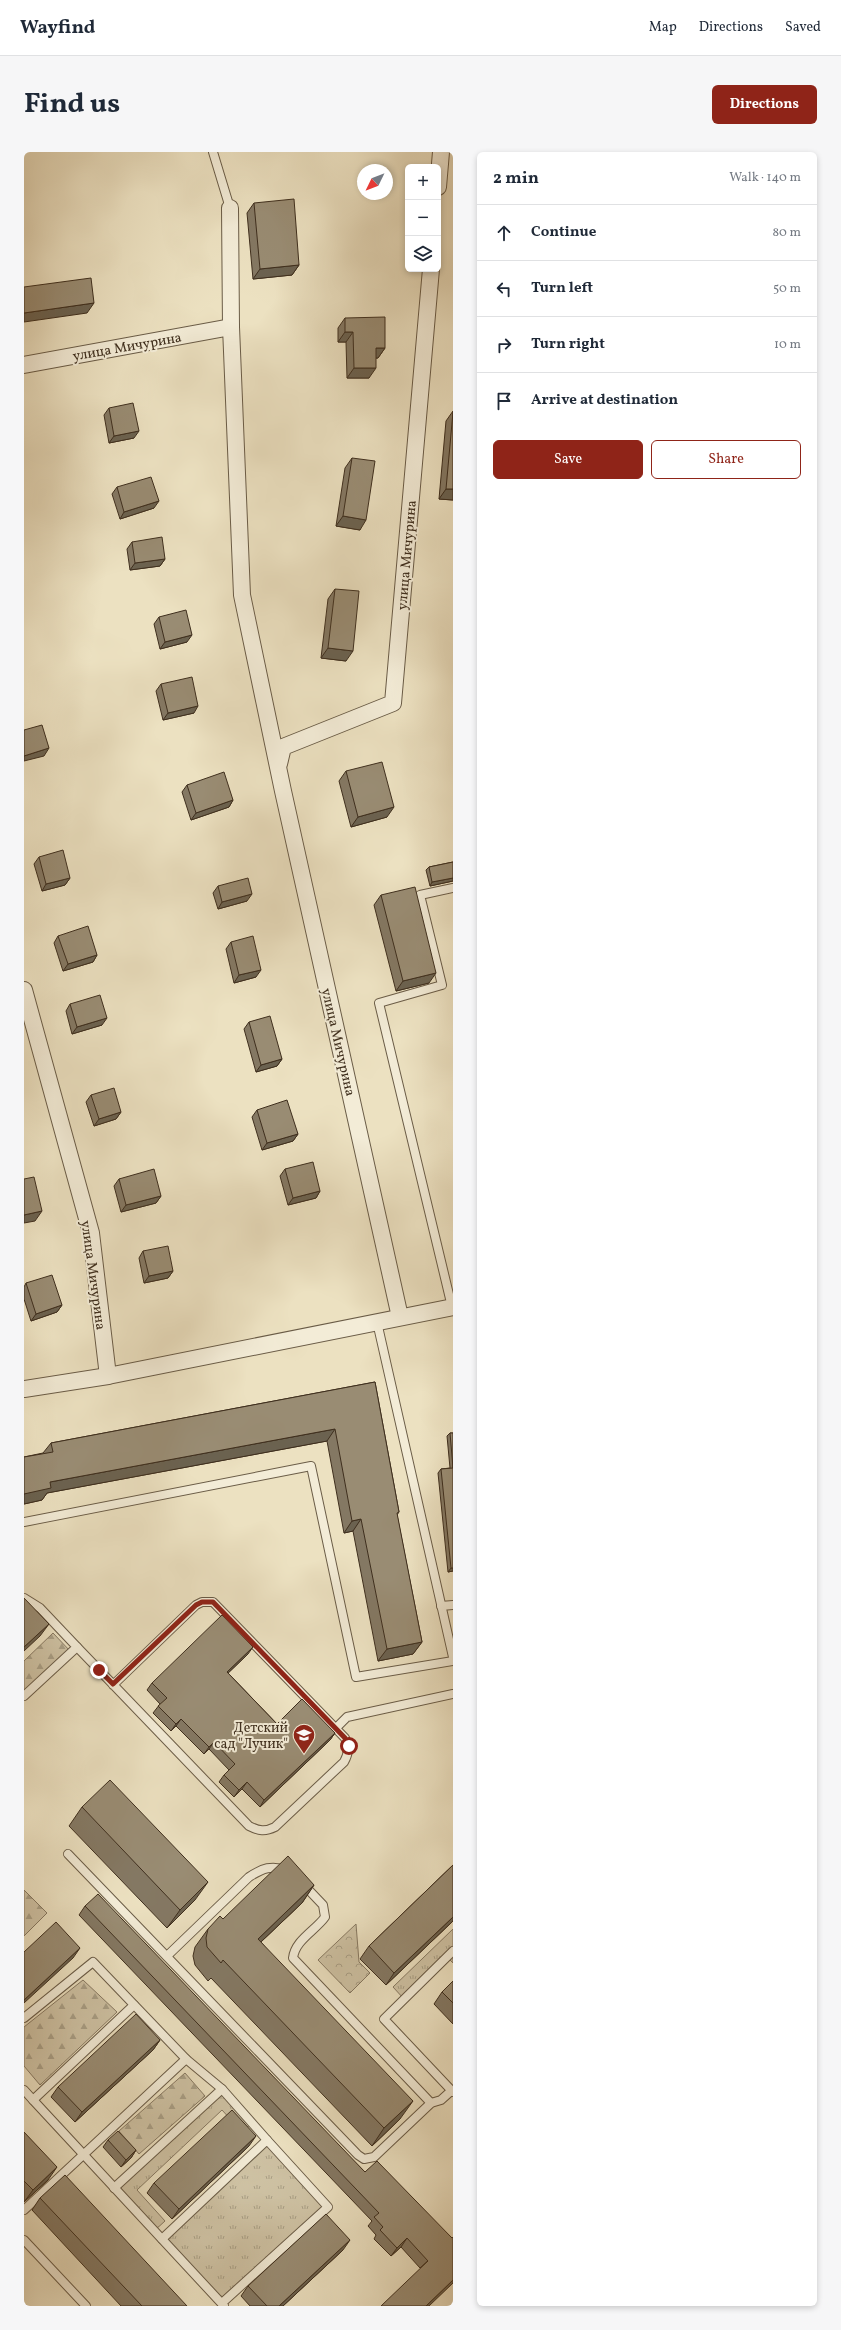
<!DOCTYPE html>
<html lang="en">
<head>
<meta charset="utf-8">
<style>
  :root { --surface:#fff; --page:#f6f6f7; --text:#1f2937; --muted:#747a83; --line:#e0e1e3; --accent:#8f2418 }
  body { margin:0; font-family:Vollkorn,serif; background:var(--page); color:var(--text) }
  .controls { position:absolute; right:12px; top:12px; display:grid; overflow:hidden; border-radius:6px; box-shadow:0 2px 6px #0003 }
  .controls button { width:36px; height:36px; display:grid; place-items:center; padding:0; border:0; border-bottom:1px solid var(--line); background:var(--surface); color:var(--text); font:20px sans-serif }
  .compass { position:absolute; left:333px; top:12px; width:36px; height:36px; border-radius:50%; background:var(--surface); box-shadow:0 2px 6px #0003; rotate:227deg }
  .stop { position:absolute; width:12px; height:12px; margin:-9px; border:3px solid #8f2418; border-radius:50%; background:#fff }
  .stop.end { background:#8f2418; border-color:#fff; box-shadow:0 1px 4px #0008 }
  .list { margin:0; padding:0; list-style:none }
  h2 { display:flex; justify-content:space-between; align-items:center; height:52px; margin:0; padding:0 16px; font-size:17px }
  h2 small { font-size:13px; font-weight:400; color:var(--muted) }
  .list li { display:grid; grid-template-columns:26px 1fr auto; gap:12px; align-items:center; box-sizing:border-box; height:56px; padding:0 16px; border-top:1px solid var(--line) }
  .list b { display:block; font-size:15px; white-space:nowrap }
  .list em { font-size:13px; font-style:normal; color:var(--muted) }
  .actions { display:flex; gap:8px; padding:12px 16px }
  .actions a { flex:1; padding:9px 0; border:1px solid var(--accent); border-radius:6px; text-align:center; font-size:14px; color:var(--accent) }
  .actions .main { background:var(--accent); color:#fff }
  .icon { flex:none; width:22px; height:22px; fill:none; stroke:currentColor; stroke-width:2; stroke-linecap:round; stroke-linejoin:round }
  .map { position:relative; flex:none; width:429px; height:2154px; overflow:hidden; border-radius:6px }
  header { display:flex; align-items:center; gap:24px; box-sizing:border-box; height:56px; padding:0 20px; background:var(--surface); border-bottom:1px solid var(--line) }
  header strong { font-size:19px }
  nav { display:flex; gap:22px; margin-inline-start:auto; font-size:14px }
  .intro { display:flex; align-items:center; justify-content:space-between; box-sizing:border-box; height:96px; padding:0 24px }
  h1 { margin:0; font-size:28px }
  .button { padding:10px 18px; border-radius:6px; background:var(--accent); color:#fff; font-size:14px; font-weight:700 }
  main { display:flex; gap:24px; padding:0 24px }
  aside { flex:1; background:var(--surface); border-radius:6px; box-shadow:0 2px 6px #0003 }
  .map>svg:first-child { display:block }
</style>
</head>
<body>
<header>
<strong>Wayfind</strong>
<nav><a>Map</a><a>Directions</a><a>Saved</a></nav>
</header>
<div class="intro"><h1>Find us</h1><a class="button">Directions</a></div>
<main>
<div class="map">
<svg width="429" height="2154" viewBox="0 0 429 2154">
  <defs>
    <pattern id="grass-tufts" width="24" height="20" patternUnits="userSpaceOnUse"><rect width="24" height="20" fill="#cfc3a5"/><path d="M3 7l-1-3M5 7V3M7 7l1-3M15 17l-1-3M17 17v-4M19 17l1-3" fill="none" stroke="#a99f86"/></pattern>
    <pattern id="forest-firs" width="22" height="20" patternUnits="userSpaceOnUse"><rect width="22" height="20" fill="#cfc3a5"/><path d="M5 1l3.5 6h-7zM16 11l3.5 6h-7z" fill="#a99f86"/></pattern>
    <pattern id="park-crowns" width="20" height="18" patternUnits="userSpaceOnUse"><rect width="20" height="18" fill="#cfc3a5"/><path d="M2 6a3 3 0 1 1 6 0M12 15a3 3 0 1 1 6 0" fill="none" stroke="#a99f86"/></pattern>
  </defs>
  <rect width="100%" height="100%" fill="#ece1c1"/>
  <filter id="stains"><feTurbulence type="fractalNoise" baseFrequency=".005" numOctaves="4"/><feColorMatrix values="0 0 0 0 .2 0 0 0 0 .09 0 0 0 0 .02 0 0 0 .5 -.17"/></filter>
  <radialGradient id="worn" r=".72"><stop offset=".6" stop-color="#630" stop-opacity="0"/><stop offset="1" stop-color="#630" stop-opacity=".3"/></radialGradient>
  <g fill="url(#grass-tufts)" stroke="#877962">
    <polygon points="429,1777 429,1811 423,1805 380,1847 369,1835"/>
    <polygon points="198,1937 228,1971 218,1980 198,1958 113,2038 141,2069 130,2079 90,2036"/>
    <polygon points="243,1988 304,2055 198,2151 138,2087"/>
  </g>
  <g fill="url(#forest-firs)" stroke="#877962">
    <polygon points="29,1481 47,1500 0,1544 0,1509"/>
    <polygon points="0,1738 23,1761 0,1784"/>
    <polygon points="59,1828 93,1860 16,1933 0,1914 0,1875"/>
    <polygon points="161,1921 181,1944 115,2002 95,1979"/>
  </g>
  <polygon fill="url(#park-crowns)" stroke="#877962" points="332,1772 335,1810 346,1821 326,1841 294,1808"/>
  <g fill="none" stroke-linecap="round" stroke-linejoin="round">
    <g stroke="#6a5c47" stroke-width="10">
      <g id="service">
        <polyline points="189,0 206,56"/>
        <polyline points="428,1155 355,851 418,833 396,743 429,736"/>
        <polyline points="353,1170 429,1505"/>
        <polyline points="0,1370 287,1314 332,1525 429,1509"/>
        <polyline points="0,1446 16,1456 53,1495 0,1544"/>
        <polyline points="417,1454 429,1453"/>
        <path d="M53,1495L225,1674C235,1679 241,1680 251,1675L320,1610C325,1601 325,1595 321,1586L189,1450H178L172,1453L89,1533"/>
        <polyline points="312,1576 323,1565 429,1542"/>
        <polyline points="44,1702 334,2003 340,2007 350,2005 407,1951 417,1948 427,1939"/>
        <path d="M279,1732L299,1753L301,1765C292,1778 271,1788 269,1806L407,1951"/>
        <polyline points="429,1799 360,1867 429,1940"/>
        <path d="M143,1804L225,1725C239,1716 247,1713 263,1718"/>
        <polyline points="0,1866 69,1810 162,1907"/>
        <polyline points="198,1937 243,1988"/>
        <polyline points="0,1938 9,1948 110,1853"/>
        <polyline points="9,1948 200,2154"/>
        <polyline points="0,2058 162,1907 198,1937 90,2036"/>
        <polyline points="138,2087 243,1988 304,2055 198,2151"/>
        <polyline points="0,2088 62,2154"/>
      </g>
    </g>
    <g stroke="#6a5c47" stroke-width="18">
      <g id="minor">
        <polyline points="414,35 417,0"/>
        <polyline points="206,56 207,175"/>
        <polyline points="0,213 207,175 218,443 259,639 376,1165"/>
        <polyline points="255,612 259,595 369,551 407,117"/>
        <polyline points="0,838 67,1081 84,1224"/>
        <polyline points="0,1237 84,1224 429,1155"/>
      </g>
    </g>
    <use href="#service" stroke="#f3ecd7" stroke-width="8"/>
    <use href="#minor" stroke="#f3ecd7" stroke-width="16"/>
  </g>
  <g fill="#847863" stroke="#3f2f1e">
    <polygon points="230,51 275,113 268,123 229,127 223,61"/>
    <polygon points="321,166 361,196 354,206 352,206 345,226 323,226 322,190 314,190 314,176"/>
    <polygon points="85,256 110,286 85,291 80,263"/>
    <polygon points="429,259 429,348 415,347 422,269"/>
    <polygon points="328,306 336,378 312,374 321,316"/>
    <polygon points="93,335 130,356 96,367 88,342"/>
    <polygon points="108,390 141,407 136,414 106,418 103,397"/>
    <polygon points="311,437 322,509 297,506 304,447"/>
    <polygon points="135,465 163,490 136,497 130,472"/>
    <polygon points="137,532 170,561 139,568 132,539"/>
    <polygon points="322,619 363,665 327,675 315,629"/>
    <polygon points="163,633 209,648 205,655 167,668 158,640"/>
    <polygon points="15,705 46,726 41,733 18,739 10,712"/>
    <polygon points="429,710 429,729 406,734 402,718 405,715"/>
    <polygon points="194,734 223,749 194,757 189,741"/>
    <polygon points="357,743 405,831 372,839 350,753"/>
    <polygon points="34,784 73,803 69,810 39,819 30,791"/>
    <polygon points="207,790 232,825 210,831 202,797"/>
    <polygon points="46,852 78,873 48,882 42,859"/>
    <polygon points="225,870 258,907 253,914 232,920 220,877"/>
    <polygon points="67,943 97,960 92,967 70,974 62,950"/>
    <polygon points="233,958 274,982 269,989 238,998 228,965"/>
    <polygon points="261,1017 296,1039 292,1046 264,1053 256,1024"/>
    <polygon points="95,1027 137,1044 132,1051 97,1060 90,1034"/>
    <polygon points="119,1099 149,1119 144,1126 120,1131 115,1106"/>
    <polygon points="2,1131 38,1153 33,1160 7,1169 0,1147 0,1135"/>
    <polygon points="351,1230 375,1360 373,1363 398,1490 389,1502 354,1509 329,1379 320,1381 303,1289 23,1341 18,1348 0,1352 0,1305 19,1301 27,1291"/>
    <polygon points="426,1281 429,1281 429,1419 424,1420 414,1321 417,1317 426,1316 423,1284"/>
    <polygon points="224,1502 204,1521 253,1572 311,1581 306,1588 236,1655 218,1637 210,1645 195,1630 200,1623 205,1618 185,1597 180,1602 152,1574 147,1579 129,1561 136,1552 123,1538 128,1531"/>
    <polygon points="58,1655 171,1748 143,1776 45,1674"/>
    <polygon points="429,1713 429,1769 362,1833 336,1807 345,1794"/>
    <polygon points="290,1733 278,1751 237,1790 376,1967 348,1994 187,1826 184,1829 171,1813 169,1804 171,1795 184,1777 199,1767"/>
    <polygon points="61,1754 341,2020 428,2086 396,2116 377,2095 367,2104 350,2087 352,2083 344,2074 348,2069 55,1763"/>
    <polygon points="429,1829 429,1872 410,1852 418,1840"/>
    <polygon points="136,1888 129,1898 51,1970 27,1945 34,1935"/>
    <polygon points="0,1980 24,2028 0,2050"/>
    <polygon points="84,1988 112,1998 107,2006 97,2015 79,1995"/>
    <polygon points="225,1994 148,2067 123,2041 130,2031"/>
    <polygon points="16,2046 163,2154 97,2154 8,2058"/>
    <polygon points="319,2098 259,2154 226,2154 217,2144 224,2134"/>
  </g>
  <g fill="#6b6250" stroke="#3f2f1e">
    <polygon points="275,113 268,123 229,127 236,117"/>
    <polygon points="70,151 63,161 0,170 0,161"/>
    <polygon points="321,180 329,180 322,190 314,190"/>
    <polygon points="352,196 361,196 354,206 345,206"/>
    <polygon points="330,216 352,216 345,226 323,226"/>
    <polygon points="115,279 110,286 85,291 90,284"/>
    <polygon points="422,337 429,337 429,348 415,347"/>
    <polygon points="135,349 130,356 96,367 100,360"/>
    <polygon points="319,364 342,368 336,378 312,374"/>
    <polygon points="141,407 136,414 106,418 111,411"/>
    <polygon points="168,483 163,490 136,497 141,490"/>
    <polygon points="304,496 329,499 322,509 297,506"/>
    <polygon points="174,554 170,561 139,568 144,561"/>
    <polygon points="25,596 20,604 0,609 0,604"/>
    <polygon points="209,648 205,655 167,668 172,661"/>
    <polygon points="370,655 363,665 327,675 334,665"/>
    <polygon points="46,726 41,733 18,739 22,732"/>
    <polygon points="429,726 429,729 406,734 408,730"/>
    <polygon points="228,742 223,749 194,757 198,750"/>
    <polygon points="73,803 69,810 39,819 44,812"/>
    <polygon points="237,818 232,825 210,831 215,823"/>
    <polygon points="412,821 405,831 372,839 379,829"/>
    <polygon points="83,866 78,873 48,882 53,875"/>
    <polygon points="258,907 253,914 232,920 237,913"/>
    <polygon points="97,960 92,967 70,974 75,967"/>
    <polygon points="274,982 269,989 238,998 243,991"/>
    <polygon points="296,1039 292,1046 264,1053 269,1046"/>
    <polygon points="137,1044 132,1051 97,1060 102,1053"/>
    <polygon points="18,1059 11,1069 0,1071 0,1063"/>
    <polygon points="149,1119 144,1126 120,1131 125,1124"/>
    <polygon points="38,1153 33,1160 7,1169 12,1162"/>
    <polygon points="311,1277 303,1289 23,1341 18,1348 0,1352 0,1342 26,1330"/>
    <polygon points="337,1367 329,1379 320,1381 328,1369"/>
    <polygon points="427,1416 429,1416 429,1419 424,1420"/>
    <polygon points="25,1472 16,1484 0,1499 0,1495"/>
    <polygon points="398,1490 389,1502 354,1509 363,1497"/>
    <polygon points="229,1495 224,1502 198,1527 203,1520"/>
    <polygon points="157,1567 152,1574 147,1579 152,1572"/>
    <polygon points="311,1581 306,1588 236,1655 240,1648"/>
    <polygon points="190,1590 185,1597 180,1602 185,1595"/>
    <polygon points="223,1630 218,1637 210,1645 215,1638"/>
    <polygon points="184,1730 171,1748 143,1776 156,1758"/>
    <polygon points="290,1733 278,1751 221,1805 234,1787"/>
    <polygon points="429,1765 429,1769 362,1833 370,1821"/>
    <polygon points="56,1796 49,1806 0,1851 0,1848"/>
    <polygon points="136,1888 129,1898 51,1970 58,1960"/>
    <polygon points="389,1949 376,1967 348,1994 360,1976"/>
    <polygon points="232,1984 225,1994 148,2067 155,2057"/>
    <polygon points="112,1998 107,2006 97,2015 102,2008"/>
    <polygon points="33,2015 24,2028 0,2050 9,2038"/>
    <polygon points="383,2086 377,2095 367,2104 373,2096"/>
    <polygon points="326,2088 319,2098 259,2154 255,2154"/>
    <polygon points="429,2128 429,2131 405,2154 402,2154"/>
  </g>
  <g fill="#998c73" stroke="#3f2f1e">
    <polygon points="270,47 275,113 236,117 230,51"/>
    <polygon points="67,126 70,151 0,161 0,135"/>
    <polygon points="361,165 361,196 352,196 352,216 330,216 329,180 321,180 321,166"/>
    <polygon points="109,251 115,279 90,284 85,256"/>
    <polygon points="429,260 429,337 422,337"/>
    <polygon points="328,306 351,309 342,368 319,364"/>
    <polygon points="127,325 135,349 100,360 93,335"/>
    <polygon points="138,385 141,407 111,411 108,390"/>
    <polygon points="311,437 335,439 329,499 304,496"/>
    <polygon points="162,458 168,483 141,490 135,465"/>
    <polygon points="168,525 174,554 144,561 137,532"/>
    <polygon points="18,573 25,596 0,604 0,578"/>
    <polygon points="358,610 370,655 334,665 322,619"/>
    <polygon points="200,620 209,648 172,661 163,633"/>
    <polygon points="39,698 46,726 22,732 15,705"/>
    <polygon points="429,710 429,726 408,730 405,715"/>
    <polygon points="224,726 228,742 198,750 194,734"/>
    <polygon points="391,735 412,821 379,829 357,743"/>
    <polygon points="64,774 73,803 44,812 34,784"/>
    <polygon points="229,784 237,818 215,823 207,790"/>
    <polygon points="76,843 83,866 53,875 46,852"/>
    <polygon points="246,864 258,907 237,913 225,870"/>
    <polygon points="90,936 97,960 75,967 67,943"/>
    <polygon points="263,948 274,982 243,991 233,958"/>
    <polygon points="289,1010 296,1039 269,1046 261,1017"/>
    <polygon points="130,1017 137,1044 102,1053 95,1027"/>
    <polygon points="10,1025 18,1059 0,1063 0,1027"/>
    <polygon points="144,1094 149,1119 125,1124 119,1099"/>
    <polygon points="28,1123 38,1153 12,1162 2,1131"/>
    <polygon points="351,1230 375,1360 373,1361 398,1490 363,1497 337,1367 328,1369 311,1277 26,1330 27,1336 0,1342 0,1305 29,1300 27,1291"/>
    <polygon points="426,1281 429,1281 429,1416 427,1416 417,1317 429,1316"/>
    <polygon points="0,1446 25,1472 0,1495"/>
    <polygon points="198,1463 229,1495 203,1520 253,1572 278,1547 311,1581 240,1648 223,1630 215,1638 200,1623 211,1612 190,1590 185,1595 157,1567 152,1572 134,1554 143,1546 128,1531"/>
    <polygon points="86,1628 184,1730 156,1758 58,1655"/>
    <polygon points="264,1704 290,1733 234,1787 389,1949 360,1976 199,1808 197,1811 183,1795 182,1786 184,1777 196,1764 199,1767"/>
    <polygon points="429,1713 429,1765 370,1821 345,1794"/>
    <polygon points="74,1742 341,2020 353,2009 428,2086 429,2085 429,2128 402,2154 357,2154 404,2109 383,2086 373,2096 356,2078 359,2075 350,2065 355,2061 61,1754"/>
    <polygon points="32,1770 56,1796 0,1848 0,1800"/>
    <polygon points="429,1829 429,1851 418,1840"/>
    <polygon points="112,1862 136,1888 58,1960 34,1935"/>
    <polygon points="208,1958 232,1984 155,2057 130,2031"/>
    <polygon points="94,1979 112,1998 102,2008 84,1988"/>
    <polygon points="0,1980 33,2015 9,2038 0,2029"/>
    <polygon points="41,2023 163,2154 118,2154 16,2046"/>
    <polygon points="302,2062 326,2088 255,2154 243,2154 224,2134"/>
  </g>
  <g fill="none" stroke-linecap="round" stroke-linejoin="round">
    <polyline stroke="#8f2418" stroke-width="5" points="75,1518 89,1532 172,1453 178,1450 189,1450 321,1586 325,1594"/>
  </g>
  <defs>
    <g id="school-pin" transform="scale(1.15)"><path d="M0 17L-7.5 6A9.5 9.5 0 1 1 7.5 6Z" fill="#8f2418" stroke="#f3ecd7"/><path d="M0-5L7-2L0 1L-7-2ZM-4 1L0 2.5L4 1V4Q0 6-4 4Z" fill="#fff"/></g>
  </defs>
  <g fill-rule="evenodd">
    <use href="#school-pin" x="280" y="1583"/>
  </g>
  <g text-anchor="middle" stroke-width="4" stroke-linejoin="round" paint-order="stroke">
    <g font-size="14" fill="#3f2f1e" stroke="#f3ecd7">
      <text transform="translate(103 194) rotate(-10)" y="5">улица Мичурина</text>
      <text transform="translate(382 403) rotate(-85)" y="5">улица Мичурина</text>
      <text transform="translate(315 890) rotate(77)" y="5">улица Мичурина</text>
      <text transform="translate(70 1123) rotate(82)" y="5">улица Мичурина</text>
    </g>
    <g font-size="14" fill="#3f2f1e" stroke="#f3ecd7" text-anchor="end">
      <text x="264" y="1580">Детский<tspan x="264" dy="16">сад "Лучик"</tspan></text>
    </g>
  </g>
  <rect width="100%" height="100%" filter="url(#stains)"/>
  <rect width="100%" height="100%" fill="url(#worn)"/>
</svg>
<div class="controls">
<button>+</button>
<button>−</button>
<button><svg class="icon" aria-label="layers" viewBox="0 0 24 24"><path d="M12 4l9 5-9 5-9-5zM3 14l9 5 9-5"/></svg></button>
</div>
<svg class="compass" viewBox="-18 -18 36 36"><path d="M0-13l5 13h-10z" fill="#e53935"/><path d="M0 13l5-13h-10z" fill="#747a83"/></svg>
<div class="stop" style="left:325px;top:1594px"></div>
<div class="stop end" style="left:75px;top:1518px"></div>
</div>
<aside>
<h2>2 min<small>Walk · 140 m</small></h2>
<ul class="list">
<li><svg class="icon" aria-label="ahead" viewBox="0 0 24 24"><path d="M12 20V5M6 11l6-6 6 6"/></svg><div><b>Continue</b></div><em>80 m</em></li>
<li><svg class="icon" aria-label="left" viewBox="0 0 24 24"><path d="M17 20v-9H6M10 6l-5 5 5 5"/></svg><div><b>Turn left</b></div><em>50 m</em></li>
<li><svg class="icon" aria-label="right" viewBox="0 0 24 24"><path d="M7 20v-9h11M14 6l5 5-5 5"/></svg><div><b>Turn right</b></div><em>10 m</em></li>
<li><svg class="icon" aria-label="arrive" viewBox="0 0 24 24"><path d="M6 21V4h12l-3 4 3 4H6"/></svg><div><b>Arrive at destination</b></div></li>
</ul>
<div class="actions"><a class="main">Save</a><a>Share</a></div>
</aside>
</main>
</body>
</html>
